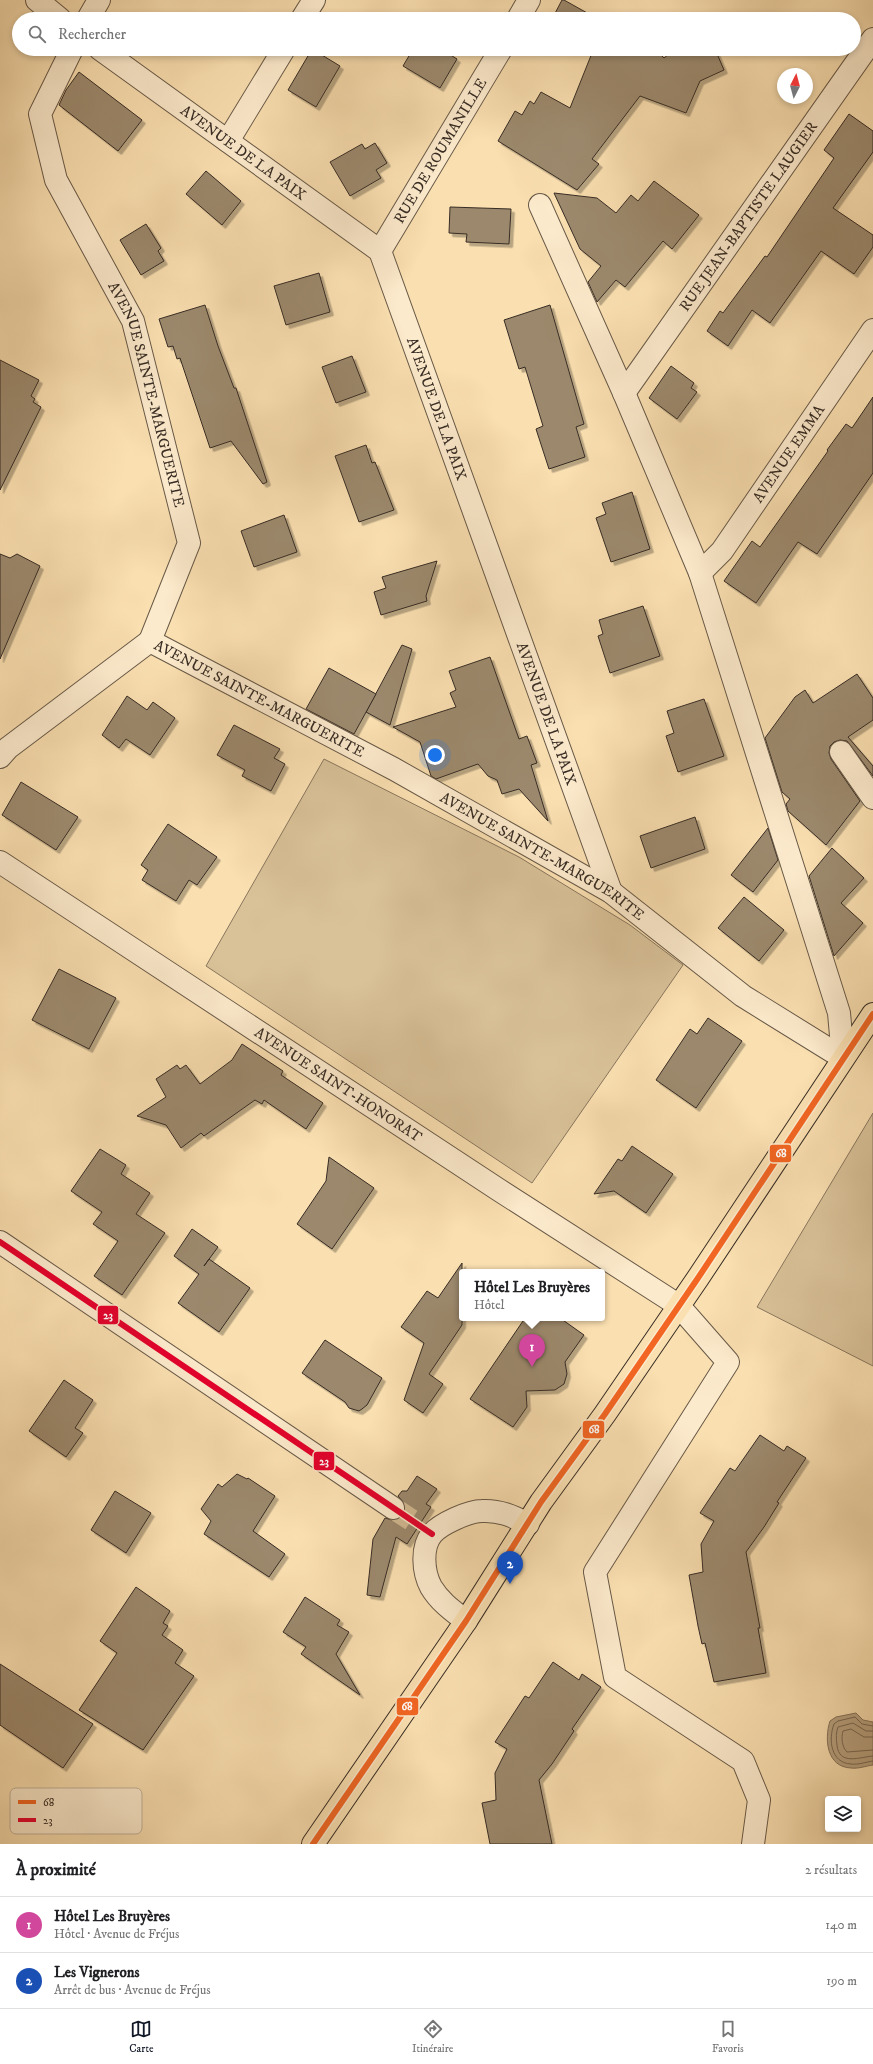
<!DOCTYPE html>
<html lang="fr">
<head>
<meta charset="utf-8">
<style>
  :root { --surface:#fff; --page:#f2f2f2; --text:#202124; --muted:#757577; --line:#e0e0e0; --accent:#111827 }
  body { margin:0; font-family:"IM FELL DW Pica",serif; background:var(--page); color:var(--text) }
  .controls { position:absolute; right:12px; bottom:12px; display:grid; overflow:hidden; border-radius:4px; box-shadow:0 2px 6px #0003 }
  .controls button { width:36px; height:36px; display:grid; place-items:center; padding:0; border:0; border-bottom:1px solid var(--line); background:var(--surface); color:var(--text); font:20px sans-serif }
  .compass { position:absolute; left:777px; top:68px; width:36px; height:36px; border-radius:50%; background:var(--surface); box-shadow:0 2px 6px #0003; rotate:6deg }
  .you { position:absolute; left:435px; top:755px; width:14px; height:14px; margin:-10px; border:3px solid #fff; border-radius:50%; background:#1a73e8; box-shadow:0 0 0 6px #1a73e833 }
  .badge { display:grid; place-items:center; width:26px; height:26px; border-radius:50%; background:var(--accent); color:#fff; font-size:13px; font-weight:700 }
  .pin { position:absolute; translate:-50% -33px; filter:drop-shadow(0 1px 2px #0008) }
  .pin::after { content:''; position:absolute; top:21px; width:14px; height:12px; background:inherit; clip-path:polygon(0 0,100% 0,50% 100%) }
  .popup { position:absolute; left:459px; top:1269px; width:146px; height:52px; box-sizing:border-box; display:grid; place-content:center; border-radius:4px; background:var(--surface); filter:drop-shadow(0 1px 3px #0005); font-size:13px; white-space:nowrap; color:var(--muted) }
  .popup b { font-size:15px; color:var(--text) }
  .popup::after { content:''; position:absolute; left:50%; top:100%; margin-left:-8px; border:8px solid transparent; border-top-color:var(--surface) }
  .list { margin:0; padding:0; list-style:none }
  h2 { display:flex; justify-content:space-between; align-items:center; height:52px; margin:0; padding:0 16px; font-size:17px }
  h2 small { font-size:13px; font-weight:400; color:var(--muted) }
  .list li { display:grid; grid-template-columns:26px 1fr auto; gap:12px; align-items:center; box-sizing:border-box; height:56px; padding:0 16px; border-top:1px solid var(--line) }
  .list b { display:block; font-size:15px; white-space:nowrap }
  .list p { margin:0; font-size:13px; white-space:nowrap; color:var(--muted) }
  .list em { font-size:13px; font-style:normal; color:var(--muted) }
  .icon { flex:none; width:22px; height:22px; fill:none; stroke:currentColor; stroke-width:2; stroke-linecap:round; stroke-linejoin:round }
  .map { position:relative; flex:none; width:873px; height:1844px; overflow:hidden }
  .search { position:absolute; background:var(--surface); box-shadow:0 2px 6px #0003; left:12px; right:12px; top:12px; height:44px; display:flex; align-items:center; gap:10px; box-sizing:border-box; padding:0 14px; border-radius:22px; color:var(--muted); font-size:15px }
  .sheet { height:164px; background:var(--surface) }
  nav { display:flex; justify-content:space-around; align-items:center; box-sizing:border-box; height:56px; border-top:1px solid var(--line); background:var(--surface); font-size:11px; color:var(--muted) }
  nav a { display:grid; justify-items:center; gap:2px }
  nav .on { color:var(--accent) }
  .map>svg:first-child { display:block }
</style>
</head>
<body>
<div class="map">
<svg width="873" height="1844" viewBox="0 0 873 1844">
  <defs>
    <filter id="shadow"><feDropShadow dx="3.5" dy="3.5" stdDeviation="0" flood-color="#0004"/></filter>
  </defs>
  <rect width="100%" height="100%" fill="#fadfb0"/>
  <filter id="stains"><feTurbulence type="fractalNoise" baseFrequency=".005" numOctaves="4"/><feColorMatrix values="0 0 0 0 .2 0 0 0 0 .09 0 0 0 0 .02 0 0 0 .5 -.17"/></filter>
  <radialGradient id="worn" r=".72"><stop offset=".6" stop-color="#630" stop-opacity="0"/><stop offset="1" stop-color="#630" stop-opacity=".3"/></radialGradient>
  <g fill="#d9c198" stroke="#88765e">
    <polygon points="324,759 519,857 630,925 683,965 532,1183 206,966"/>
    <polygon points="873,1113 873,1366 757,1307"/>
  </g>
  <path fill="#b8a280" stroke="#84735b" d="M856,1713L863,1720L873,1722V1765C866,1766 858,1769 851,1768C827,1767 824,1740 830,1721L836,1717Z"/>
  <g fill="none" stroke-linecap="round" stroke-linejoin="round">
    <g stroke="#786752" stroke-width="1">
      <path d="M873,1726L862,1724L855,1717L838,1721L834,1724C828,1740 831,1763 851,1764C858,1765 866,1762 873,1761"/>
      <path d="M873,1731H866L853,1723L838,1727C836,1732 836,1739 837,1745C839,1766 860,1757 873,1756"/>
      <path d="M873,1737H864L851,1729L843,1731C841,1738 842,1747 847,1752L873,1750"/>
    </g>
  </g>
  <g fill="#9c896d" stroke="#372c24" filter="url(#shadow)">
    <polygon points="562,0 564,0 598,19 552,19"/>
    <polygon points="312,49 340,66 316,107 288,90"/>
    <polygon points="413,49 441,49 457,59 440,88 403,66"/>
    <polygon points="584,49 655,49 664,58 675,49 715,49 724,70 700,81 686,113 640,96 592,159 599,164 577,190 498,141 515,111 522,115 530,101 534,104 541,92 570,108 592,53"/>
    <polygon points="79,72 142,120 118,151 59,105 66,90"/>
    <polygon points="849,114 873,131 873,152 833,208 873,235 873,247 854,274 821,251 770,323 752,310 728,346 707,331 720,311 723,313 765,256 767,257 834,158 824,150"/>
    <polygon points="375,143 387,163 376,170 381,178 350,196 330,162 362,144 365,149"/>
    <polygon points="206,171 241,201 222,225 186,194"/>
    <polygon points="654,181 699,215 672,249 663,241 625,287 616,280 597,302 588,282 601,266 580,249 554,193 597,198 616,213 631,195 638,201"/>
    <polygon points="450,207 511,209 509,244 466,242 467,234 449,233"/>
    <polygon points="146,224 161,248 158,251 164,261 141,275 120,240"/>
    <polygon points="319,273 330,312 286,325 274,286"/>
    <polygon points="205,305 218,346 234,388 236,388 267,482 263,484 231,441 210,448 180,358 177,359 173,346 168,347 159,319"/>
    <polygon points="550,305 584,424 576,427 585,457 549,469 536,429 543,426 525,367 519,369 504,320"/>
    <polygon points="352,356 366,392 336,403 322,367"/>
    <polygon points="0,360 39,380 31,396 35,399 33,402 41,407 0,490"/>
    <polygon points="671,366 694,383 691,388 697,392 677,419 649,398"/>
    <polygon points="873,397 873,473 817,554 798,542 756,603 724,581 752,541 760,547 828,451 827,450 846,424 852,428"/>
    <polygon points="366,445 372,463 375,462 394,510 359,522 335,456"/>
    <polygon points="632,492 650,549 611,562 596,518 606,514 602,503"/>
    <polygon points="284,515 297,552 254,567 241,531"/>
    <polygon points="0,554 10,558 17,554 40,566 0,659"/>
    <polygon points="437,561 426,596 427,601 381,615 374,592 386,588 382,577"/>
    <polygon points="643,606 660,656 610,673 598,636 603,634 599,620"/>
    <polygon points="402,645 412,649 390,725 366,712"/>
    <polygon points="490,657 519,739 527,736 537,763 531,765 548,821 519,789 502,794 497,780 488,776 478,764 436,779 431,776 420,742 393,727 456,707 450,693 456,690 449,671"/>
    <polygon points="329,668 376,694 354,734 306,709"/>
    <polygon points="857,674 873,698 873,720 848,737 873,766 873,776 847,741 840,740 834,742 830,746 829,753 831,759 860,801 826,845 788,811 786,804 790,799 782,792 765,738 795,697 805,690 813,703"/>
    <polygon points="127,696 147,710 153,702 175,718 150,755 126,739 119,748 102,735"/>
    <polygon points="704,699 724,756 678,772 666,736 674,733 667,711"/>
    <polygon points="234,725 280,749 274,758 285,764 271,791 242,776 245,770 217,755"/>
    <polygon points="21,782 78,817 56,850 2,815"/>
    <polygon points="695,817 705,849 651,868 640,836"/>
    <polygon points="168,824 217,857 197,885 189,880 176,901 142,880 148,870 141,865"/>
    <polygon points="768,828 778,860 753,892 731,875"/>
    <polygon points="832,848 864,878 841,903 863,923 834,956 809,876"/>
    <polygon points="744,897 784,930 759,961 718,928"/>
    <polygon points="59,969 116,998 89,1049 32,1020"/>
    <polygon points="708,1018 742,1041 696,1108 656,1080 690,1029 697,1034"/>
    <polygon points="242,1044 283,1071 281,1075 323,1103 306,1129 264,1100 262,1104 255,1100 204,1136 201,1133 181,1148 166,1125 137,1116 166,1097 156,1079 177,1065 180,1069 186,1065 200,1084 232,1060"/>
    <polygon points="632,1146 673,1174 646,1213 614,1191 594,1194 618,1159 622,1161"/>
    <polygon points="100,1149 126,1165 121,1174 150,1193 136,1214 165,1233 122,1295 94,1276 118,1241 93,1224 102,1212 71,1191"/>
    <polygon points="329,1157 374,1188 332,1249 297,1224 326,1181"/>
    <polygon points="192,1229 218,1247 204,1266 209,1259 250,1288 219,1332 178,1303 199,1274 174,1256"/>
    <polygon points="462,1263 462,1325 429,1374 443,1384 423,1413 404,1400 424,1343 401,1327 427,1291 438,1298"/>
    <polygon points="525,1318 560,1318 584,1335 565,1362 567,1374 564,1384 555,1390 526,1391 527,1407 513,1427 470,1399"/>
    <polygon points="325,1340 382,1378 367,1405 362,1409 359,1411 349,1408 345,1402 302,1373"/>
    <polygon points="64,1380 93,1400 75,1428 83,1433 66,1457 29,1431"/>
    <polygon points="760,1435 784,1451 787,1446 806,1458 777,1502 779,1503 764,1527 746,1552 760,1628 758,1628 766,1673 714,1682 705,1643 702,1644 698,1626 689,1575 703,1572 701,1544 714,1521 700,1513 730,1468 735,1471"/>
    <polygon points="237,1474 247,1479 248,1478 275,1496 253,1531 285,1554 269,1577 204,1534 211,1521 201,1509 218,1484 222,1487"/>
    <polygon points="417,1476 437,1489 426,1504 431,1507 407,1544 396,1537 380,1597 367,1595 373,1539 385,1518 392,1520 398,1519 403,1515 405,1509 404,1503 398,1496 402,1491 407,1491"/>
    <polygon points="115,1491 151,1513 126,1553 91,1530"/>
    <polygon points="136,1587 170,1611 163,1623 168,1626 162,1635 183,1650 175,1663 194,1676 143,1750 79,1710 117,1653 100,1641"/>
    <polygon points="305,1597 340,1620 337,1625 349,1632 336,1654 360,1695 301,1654 306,1647 283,1632"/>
    <polygon points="553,1662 579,1680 582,1674 601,1687 572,1729 574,1731 552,1764 539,1780 552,1844 490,1844 482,1803 496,1800 495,1773 507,1749 495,1742 525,1696 529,1698"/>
    <polygon points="0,1664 93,1724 63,1768 0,1725"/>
  </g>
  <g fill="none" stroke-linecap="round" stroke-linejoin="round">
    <polyline stroke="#d3bb94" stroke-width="22" stroke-dasharray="22 11" stroke-linecap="butt" points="393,1508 419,1525"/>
    <g stroke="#685947" stroke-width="24">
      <g id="minor">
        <polyline points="37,0 60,19"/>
        <polyline points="88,19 99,0"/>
        <polyline points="302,19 314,0"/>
        <polyline points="518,19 529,0"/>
        <path id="s1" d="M72,49L40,114L56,180L133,321L189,543L150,641L394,769L611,892L743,996L843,1058"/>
        <path id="s2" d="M100,49L380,251L611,892"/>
        <polyline points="228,141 284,49"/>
        <polyline points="540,205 624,393 700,573 839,1013 843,1058"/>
        <path id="s3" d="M380,251L501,49"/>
        <path id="s4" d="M624,393L873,39"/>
        <path id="s5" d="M700,573L722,551L873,330"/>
        <polyline points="841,752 873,798"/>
        <polyline points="0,757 8,748 150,641"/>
        <path id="s6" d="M0,862L499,1190L678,1305L728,1362L595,1572L615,1677L743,1761L759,1800L753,1844"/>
        <polyline points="0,1242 393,1508"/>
        <path d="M466,1621C453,1611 440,1602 431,1587C423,1572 421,1547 432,1534C440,1524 469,1511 482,1511C499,1510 513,1516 528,1524"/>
      </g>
    </g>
    <g stroke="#372c24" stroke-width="24">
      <polyline id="major" points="313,1844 466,1621 541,1502 605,1414 698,1278 873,1014"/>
    </g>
    <use href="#minor" stroke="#fceacc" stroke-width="22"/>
    <use href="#major" stroke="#fadfb0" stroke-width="22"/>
    <g stroke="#fceacc" stroke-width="9">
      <polyline id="bus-1" points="313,1844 466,1621 541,1502 605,1414 698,1278 873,1014"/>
    </g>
    <g stroke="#fceacc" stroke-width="9">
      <polyline id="bus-2" points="0,1242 432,1534"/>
    </g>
    <use href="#bus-1" stroke="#f26522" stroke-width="6"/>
    <use href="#bus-2" stroke="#e4002b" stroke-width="6"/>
  </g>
  <g text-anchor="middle" stroke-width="4" stroke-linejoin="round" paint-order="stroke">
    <g font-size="15" fill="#372c24" stroke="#fceacc">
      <text dy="5" stroke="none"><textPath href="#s3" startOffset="117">RUE DE ROUMANILLE</textPath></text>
      <text dy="5" stroke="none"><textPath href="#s2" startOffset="177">AVENUE DE LA PAIX</textPath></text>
      <text dy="5" stroke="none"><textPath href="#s4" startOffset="216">RUE JEAN-BAPTISTE LAUGIER</textPath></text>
      <text dy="5" stroke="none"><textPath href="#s1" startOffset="375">AVENUE SAINTE-MARGUERITE</textPath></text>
      <text dy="5" stroke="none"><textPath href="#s2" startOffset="513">AVENUE DE LA PAIX</textPath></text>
      <text dy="5" stroke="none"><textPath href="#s5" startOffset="149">AVENUE EMMA</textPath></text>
      <text dy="5" stroke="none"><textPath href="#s1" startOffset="759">AVENUE SAINTE-MARGUERITE</textPath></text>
      <text dy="5" stroke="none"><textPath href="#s2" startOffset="837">AVENUE DE LA PAIX</textPath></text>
      <text dy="5" stroke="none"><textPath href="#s1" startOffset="1083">AVENUE SAINTE-MARGUERITE</textPath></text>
      <text dy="5" stroke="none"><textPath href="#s6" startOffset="405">AVENUE SAINT-HONORAT</textPath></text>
    </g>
  </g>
  <rect x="10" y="1788" width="132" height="46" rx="6" fill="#fceacc" stroke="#c1b19a" stroke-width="1"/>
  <rect x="18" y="1800" width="18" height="4" fill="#f26522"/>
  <rect x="18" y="1818" width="18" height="4" fill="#e4002b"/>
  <g font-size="11" fill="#372c24">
    <text x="43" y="1806">68</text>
    <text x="43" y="1824">23</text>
  </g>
  <g stroke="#fceacc" stroke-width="1.5">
    <rect x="769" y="1144" width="23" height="19" rx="4" fill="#f26522"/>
    <rect x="97" y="1305" width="22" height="20" rx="4" fill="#e4002b"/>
    <rect x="582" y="1420" width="23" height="19" rx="4" fill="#f26522"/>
    <rect x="313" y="1451" width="22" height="20" rx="4" fill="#e4002b"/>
    <rect x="396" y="1697" width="23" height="19" rx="4" fill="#f26522"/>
  </g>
  <g font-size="11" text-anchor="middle" font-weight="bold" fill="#fff">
    <text x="781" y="1157">68</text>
    <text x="108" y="1319">23</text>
    <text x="594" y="1433">68</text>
    <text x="324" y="1465">23</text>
    <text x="407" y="1710">68</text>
  </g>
  <rect width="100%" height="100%" filter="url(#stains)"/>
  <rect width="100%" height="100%" fill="url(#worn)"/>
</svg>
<div class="controls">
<button><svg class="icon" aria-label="layers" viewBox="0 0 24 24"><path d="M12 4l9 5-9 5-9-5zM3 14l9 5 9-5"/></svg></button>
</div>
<svg class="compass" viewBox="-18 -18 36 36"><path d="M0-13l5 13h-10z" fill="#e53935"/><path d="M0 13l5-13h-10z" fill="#757577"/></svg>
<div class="you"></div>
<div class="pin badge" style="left:532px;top:1367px;background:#d1479c">1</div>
<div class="popup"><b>Hôtel Les Bruyères</b>Hôtel</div>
<div class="pin badge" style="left:510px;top:1584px;background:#1a4fb4">2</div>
<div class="search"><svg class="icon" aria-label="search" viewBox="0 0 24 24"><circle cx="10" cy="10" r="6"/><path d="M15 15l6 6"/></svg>Rechercher</div>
</div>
<section class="sheet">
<h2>À proximité<small>2 résultats</small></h2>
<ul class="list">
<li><span class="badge" style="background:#d1479c">1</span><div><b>Hôtel Les Bruyères</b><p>Hôtel · Avenue de Fréjus</p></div><em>140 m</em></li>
<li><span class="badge" style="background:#1a4fb4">2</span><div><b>Les Vignerons</b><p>Arrêt de bus · Avenue de Fréjus</p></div><em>190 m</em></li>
</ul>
</section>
<nav>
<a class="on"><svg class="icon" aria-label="map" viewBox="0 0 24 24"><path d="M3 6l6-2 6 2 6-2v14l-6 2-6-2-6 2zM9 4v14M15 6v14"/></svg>Carte</a>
<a><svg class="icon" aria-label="directions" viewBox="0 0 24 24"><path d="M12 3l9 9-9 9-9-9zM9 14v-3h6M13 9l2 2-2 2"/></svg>Itinéraire</a>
<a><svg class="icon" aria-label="saved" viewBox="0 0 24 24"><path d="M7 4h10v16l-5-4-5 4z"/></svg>Favoris</a>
</nav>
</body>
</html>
